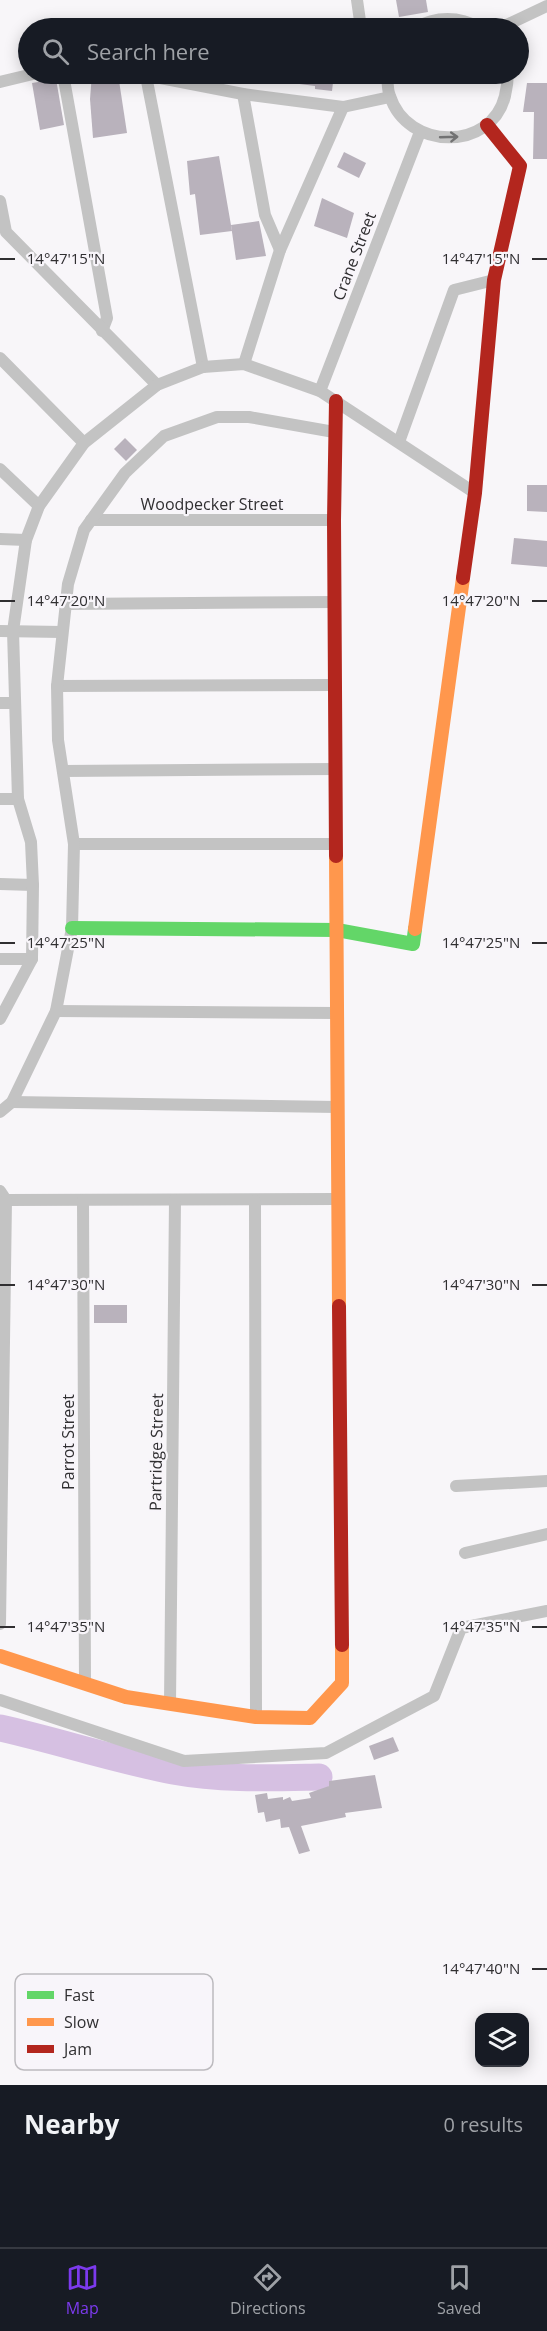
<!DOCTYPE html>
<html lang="en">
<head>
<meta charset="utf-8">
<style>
  :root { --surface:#171b24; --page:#242831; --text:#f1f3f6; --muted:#9ea1a6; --line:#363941; --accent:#7c3aed }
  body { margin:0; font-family:"Open Sans",sans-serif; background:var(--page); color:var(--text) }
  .controls { position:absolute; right:18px; bottom:18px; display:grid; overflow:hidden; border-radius:12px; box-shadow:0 3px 15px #0003 }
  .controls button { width:54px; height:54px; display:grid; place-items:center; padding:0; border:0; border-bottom:2px solid var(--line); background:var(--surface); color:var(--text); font:30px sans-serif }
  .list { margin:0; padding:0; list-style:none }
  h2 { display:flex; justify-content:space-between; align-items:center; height:78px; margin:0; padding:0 24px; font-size:26px }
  h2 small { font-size:20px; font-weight:400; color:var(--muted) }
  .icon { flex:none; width:33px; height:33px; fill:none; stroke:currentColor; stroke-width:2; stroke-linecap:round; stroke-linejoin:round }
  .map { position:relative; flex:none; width:547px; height:2085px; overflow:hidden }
  .search { position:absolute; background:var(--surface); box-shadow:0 3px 15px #0003; left:18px; right:18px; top:18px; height:66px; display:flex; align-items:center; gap:15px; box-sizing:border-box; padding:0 21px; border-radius:33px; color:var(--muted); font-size:22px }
  .sheet { height:162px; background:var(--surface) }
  nav { display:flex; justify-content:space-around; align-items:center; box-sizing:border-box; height:84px; border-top:2px solid var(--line); background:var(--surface); font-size:16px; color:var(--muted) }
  nav a { display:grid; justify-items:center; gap:3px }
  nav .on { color:var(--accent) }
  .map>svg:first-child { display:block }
</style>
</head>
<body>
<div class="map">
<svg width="547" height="2085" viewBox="0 0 547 2085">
  <rect width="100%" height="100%" fill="#f8f6f9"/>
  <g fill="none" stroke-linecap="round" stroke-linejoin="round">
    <path stroke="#d6c0e2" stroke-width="27" d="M0,1728C58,1741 115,1760 173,1771C222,1780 270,1778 319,1777"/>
  </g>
  <g fill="#b9b2bc">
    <polygon points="396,0 426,0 428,12 399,17"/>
    <polygon points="92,74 118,74 127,133 93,138 90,99"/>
    <polygon points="276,74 334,74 332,91 315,89 315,86 276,81"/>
    <polygon points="56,79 64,125 40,130 32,83"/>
    <polygon points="527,83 547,83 547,159 533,159 534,112 523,112"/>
    <polygon points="344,152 366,163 359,178 337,167"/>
    <polygon points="219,156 232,231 200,235 195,194 190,195 187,161"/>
    <polygon points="322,198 354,213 347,238 314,226"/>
    <polygon points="259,221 266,256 236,260 231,225"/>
    <polygon points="125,438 137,450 126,461 114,449"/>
    <polygon points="527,485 547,485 547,512 527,511"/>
    <polygon points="514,538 547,541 547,567 511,564"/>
    <rect x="94" y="1305" width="33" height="18"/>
    <polygon points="393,1737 399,1751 374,1760 369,1746"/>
    <polygon points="375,1775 382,1808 345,1813 346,1817 301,1826 310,1851 299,1854 289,1827 281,1828 280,1819 266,1822 264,1812 258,1813 255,1795 267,1793 268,1799 283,1797 283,1800 290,1797 292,1801 311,1798 309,1793 329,1786 329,1781"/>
  </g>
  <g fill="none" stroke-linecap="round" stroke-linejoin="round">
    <g stroke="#c3c3c3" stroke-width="12">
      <polyline points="357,0 361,28"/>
      <path d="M415,28C436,16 459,16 480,28"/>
      <polyline points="500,28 547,6"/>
      <polyline points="63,74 107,318 102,331"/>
      <polyline points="140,74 243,94 343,107 390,97"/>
      <path d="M387,74C388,81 387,90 390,96C407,150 491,152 505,96C506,88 509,81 507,74"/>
      <polyline points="146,76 203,367"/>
      <polyline points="0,82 33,74"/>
      <polyline points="243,94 265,215 280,250"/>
      <polyline points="0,201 6,232 157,385"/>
      <polyline points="0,358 84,443"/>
      <polyline points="244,364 280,250 343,107"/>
      <polyline points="320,391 420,132"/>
      <polyline points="399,442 454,290 494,280"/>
      <polyline points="0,469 39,506"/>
      <polyline points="91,520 334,520"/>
      <polyline points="0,539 26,540"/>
      <polyline points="65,604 334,602"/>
      <polyline points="0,631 62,632"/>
      <polyline points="57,686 335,685"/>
      <polyline points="0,703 15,703"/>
      <polyline points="63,771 335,769"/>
      <polyline points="0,799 18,799"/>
      <polyline points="74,844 336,844"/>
      <polyline points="0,884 33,885"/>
      <polyline points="0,959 32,959"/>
      <polyline points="56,1011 336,1013"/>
      <polyline points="0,1019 32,959 33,885 31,842 18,799 13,631 26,540 39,506 84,443 157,385 203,367 244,364 320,391 475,493"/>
      <polyline points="12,1102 337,1107"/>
      <polyline points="0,1112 12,1102 56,1011 72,928 74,844 58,740 57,686 68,584 84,530 125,473 164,436 217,417 249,417 334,432"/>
      <polyline points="0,1191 6,1200 338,1199"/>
      <polyline points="83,1200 85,1684"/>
      <polyline points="255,1201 256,1717"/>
      <polyline points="456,1486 547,1481"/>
      <polyline points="465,1553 547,1534"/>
      <polyline points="0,1624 6,1200"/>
      <polyline points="0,1700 184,1761 326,1753 434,1696 461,1628 547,1611"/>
      <polyline points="170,1704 175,1200"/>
    </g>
    <polyline stroke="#63d668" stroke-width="14" points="72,928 337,930 413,944 415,929"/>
    <g stroke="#ff974d" stroke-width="14">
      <polyline points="336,856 339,1306"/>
      <polyline points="415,929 463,578"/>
      <polyline points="0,1656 126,1697 256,1717 310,1718 342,1683 342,1645"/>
    </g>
    <g stroke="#b3261e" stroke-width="14">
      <polyline points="336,401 334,520 336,856"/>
      <polyline points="463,578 475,493 494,280 520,166 487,125"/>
      <polyline points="339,1306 342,1645"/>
    </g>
  </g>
  <defs><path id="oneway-shaft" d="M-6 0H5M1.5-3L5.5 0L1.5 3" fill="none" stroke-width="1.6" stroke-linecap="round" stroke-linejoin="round" transform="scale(1.5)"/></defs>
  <use stroke="#727273" href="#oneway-shaft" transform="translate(449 137) rotate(-2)"/>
  <path fill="none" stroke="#302f31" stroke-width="2" d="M0,259H15M532,259H547M0,601H15M532,601H547M0,943H15M532,943H547M0,1285H15M532,1285H547M0,1627H15M532,1627H547M532,1969H547"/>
  <g text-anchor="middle" stroke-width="4.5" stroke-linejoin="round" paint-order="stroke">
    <g font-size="16" fill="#302f31" stroke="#f8f5fa">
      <text transform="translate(354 256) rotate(-69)" y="6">Crane Street</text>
      <text x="212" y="510">Woodpecker Street</text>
      <text transform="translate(68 1442) rotate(-90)" y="6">Parrot Street</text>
      <text transform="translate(156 1452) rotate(-89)" y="6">Partridge Street</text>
    </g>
  </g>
  <rect x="15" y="1974" width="198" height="96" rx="9" fill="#f8f5fa" stroke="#bcbabe" stroke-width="1.5"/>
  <rect x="27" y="1991" width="27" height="8" fill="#63d668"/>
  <rect x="27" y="2018" width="27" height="8" fill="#ff974d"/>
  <rect x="27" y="2045" width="27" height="8" fill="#b3261e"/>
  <g font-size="16" fill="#302f31">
    <text x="64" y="2001">Fast</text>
    <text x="64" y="2028">Slow</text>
    <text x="64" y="2055">Jam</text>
  </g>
  <g font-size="15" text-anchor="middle" fill="#302f31" stroke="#f8f5fa" stroke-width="4.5" stroke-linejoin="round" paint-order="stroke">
    <text x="481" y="264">14°47'15"N</text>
    <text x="66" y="264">14°47'15"N</text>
    <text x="481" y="606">14°47'20"N</text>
    <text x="66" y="606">14°47'20"N</text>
    <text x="481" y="948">14°47'25"N</text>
    <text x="66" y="948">14°47'25"N</text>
    <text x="481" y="1290">14°47'30"N</text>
    <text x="66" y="1290">14°47'30"N</text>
    <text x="481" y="1632">14°47'35"N</text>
    <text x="66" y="1632">14°47'35"N</text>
    <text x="481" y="1974">14°47'40"N</text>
  </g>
</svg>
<div class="controls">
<button><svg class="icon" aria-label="layers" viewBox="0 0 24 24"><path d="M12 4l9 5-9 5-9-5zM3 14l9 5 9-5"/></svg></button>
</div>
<div class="search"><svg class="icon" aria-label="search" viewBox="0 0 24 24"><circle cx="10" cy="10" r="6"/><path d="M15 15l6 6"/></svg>Search here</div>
</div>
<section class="sheet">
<h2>Nearby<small>0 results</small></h2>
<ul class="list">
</ul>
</section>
<nav>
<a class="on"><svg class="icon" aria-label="map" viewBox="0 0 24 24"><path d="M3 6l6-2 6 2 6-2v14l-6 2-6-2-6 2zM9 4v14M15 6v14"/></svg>Map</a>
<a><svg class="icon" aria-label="directions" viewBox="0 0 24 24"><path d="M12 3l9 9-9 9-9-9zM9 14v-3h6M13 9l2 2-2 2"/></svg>Directions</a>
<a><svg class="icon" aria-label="saved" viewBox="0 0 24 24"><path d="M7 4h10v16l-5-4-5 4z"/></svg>Saved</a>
</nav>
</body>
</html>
